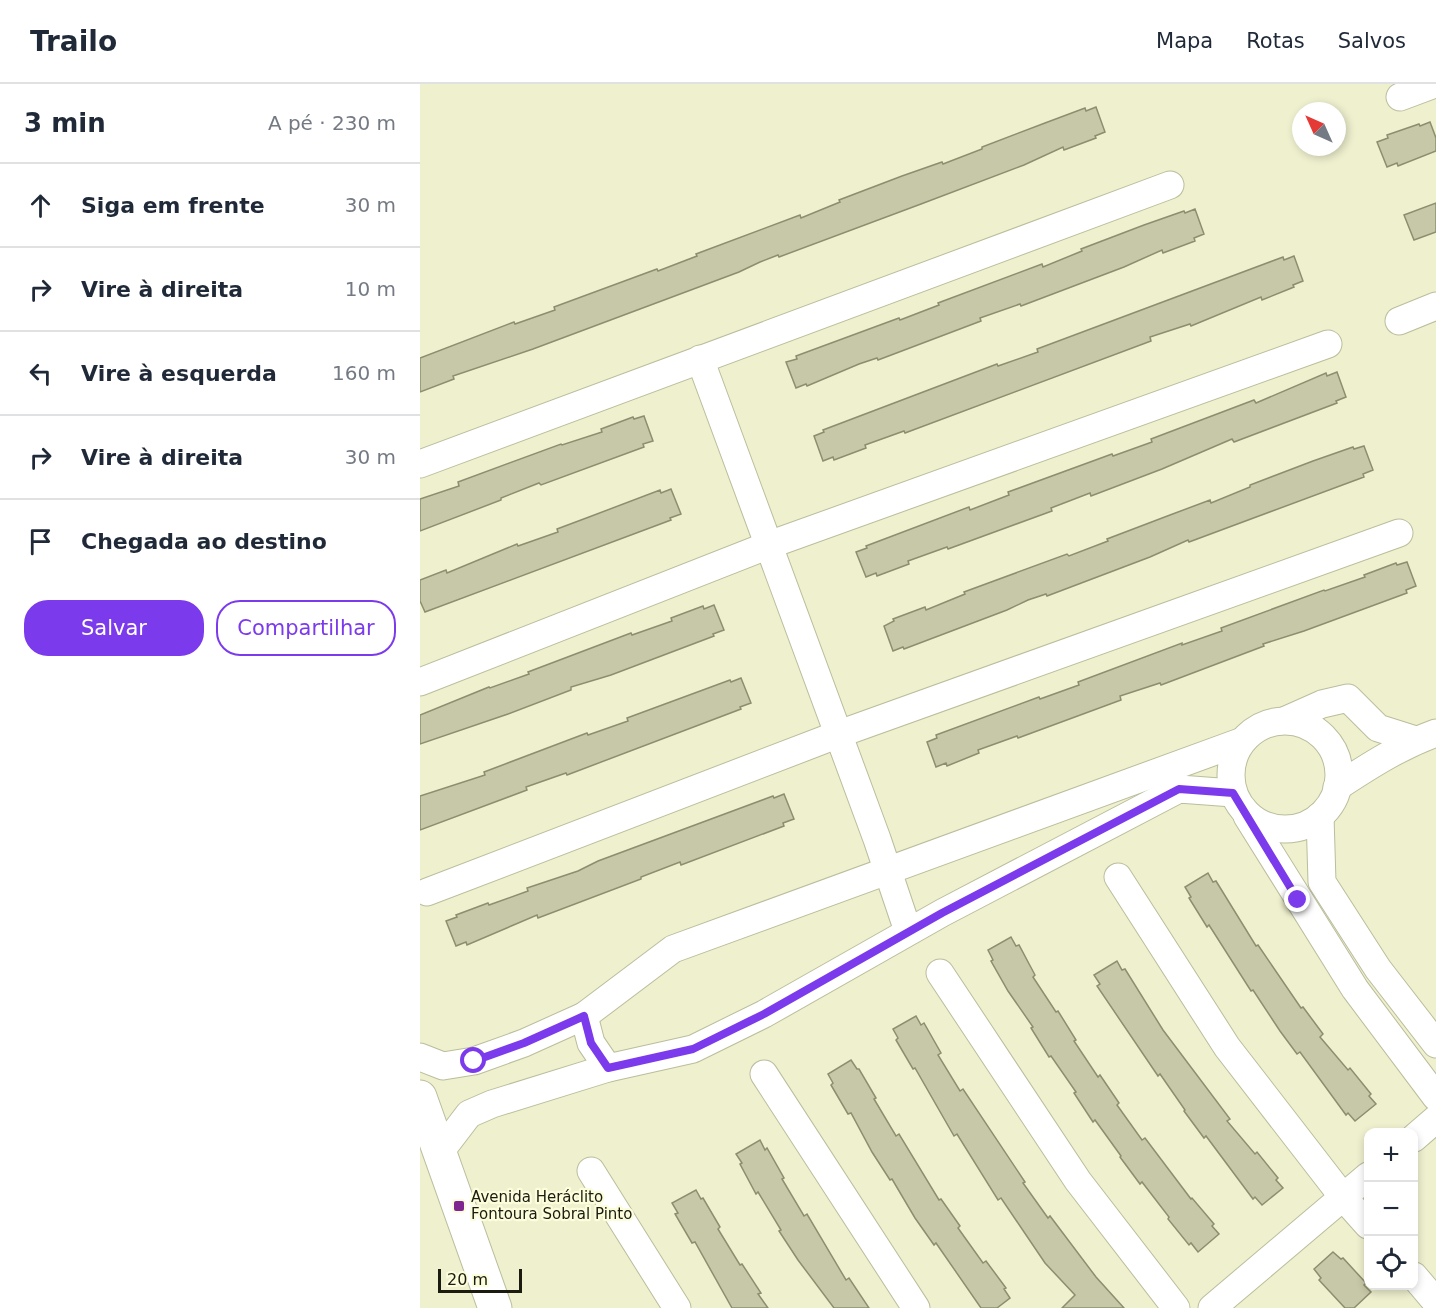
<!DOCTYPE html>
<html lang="pt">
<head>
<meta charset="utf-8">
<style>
  :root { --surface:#fff; --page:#f6f6f7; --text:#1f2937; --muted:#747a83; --line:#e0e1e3; --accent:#7c3aed }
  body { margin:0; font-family:"DejaVu Sans",sans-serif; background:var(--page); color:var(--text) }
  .controls { position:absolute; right:18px; bottom:18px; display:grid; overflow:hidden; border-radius:12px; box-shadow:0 3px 9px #0003 }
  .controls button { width:54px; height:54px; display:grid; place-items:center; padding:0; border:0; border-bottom:2px solid var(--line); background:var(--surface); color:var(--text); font:30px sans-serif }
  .compass { position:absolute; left:872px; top:18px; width:54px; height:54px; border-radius:50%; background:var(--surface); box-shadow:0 3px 9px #0003; rotate:315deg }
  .scale { position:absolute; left:18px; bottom:15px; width:84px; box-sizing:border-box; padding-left:6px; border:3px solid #1b1b0f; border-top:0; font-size:16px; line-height:21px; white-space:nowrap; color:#1b1b0f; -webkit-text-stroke:4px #fbfddb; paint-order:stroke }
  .stop { position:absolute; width:18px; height:18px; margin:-14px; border:4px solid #7c3aed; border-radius:50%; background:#fff }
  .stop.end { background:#7c3aed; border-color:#fff; box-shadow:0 2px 6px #0008 }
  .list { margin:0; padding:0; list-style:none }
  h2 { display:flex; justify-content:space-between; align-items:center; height:78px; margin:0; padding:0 24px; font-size:26px }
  h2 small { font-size:20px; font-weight:400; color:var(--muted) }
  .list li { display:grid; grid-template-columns:39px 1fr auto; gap:18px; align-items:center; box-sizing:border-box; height:84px; padding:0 24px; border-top:2px solid var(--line) }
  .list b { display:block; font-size:22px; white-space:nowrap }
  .list em { font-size:20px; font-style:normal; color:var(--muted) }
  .actions { display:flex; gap:12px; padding:18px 24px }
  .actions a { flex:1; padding:14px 0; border:2px solid var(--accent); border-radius:24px; text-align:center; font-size:21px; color:var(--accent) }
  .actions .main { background:var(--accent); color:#fff }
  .icon { flex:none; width:33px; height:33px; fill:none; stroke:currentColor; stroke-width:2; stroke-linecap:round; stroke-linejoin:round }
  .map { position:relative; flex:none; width:1016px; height:1224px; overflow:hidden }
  header { display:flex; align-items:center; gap:36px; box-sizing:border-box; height:84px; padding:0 30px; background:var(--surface); border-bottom:2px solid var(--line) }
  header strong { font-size:28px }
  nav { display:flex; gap:33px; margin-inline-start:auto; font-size:21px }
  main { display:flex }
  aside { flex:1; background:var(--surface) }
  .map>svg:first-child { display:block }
</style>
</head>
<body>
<header>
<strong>Trailo</strong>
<nav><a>Mapa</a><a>Rotas</a><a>Salvos</a></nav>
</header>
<main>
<aside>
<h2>3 min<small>A pé · 230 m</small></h2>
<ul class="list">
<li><svg class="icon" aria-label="ahead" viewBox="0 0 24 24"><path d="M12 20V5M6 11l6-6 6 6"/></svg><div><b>Siga em frente</b></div><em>30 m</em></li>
<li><svg class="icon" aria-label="right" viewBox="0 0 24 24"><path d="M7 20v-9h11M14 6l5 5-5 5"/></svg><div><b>Vire à direita</b></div><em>10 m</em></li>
<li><svg class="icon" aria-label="left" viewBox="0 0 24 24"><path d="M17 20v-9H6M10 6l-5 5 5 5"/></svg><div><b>Vire à esquerda</b></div><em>160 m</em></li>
<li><svg class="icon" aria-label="right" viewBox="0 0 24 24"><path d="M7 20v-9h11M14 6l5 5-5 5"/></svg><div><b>Vire à direita</b></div><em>30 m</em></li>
<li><svg class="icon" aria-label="arrive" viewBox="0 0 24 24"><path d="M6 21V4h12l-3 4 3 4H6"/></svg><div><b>Chegada ao destino</b></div></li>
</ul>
<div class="actions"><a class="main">Salvar</a><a>Compartilhar</a></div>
</aside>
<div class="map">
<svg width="1016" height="1224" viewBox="0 0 1016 1224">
  <rect width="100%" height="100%" fill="#eef0ce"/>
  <g fill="#c6c8a7" stroke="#8d8e6f" stroke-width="1.5">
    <polygon points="676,23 685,48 675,52 676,54 644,66 643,63 604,81 501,120 359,173 358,171 340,178 319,188 113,265 33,292 34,295 0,308 0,274 94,238 95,240 135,226 134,223 237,185 238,187 277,172 276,170 380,131 381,134 420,118 419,116 482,92 522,78 523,80 562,65 562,63 625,39 665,24 666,27"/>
    <polygon points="1010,38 1016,54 1016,67 978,82 977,79 967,83 957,58 968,54 967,51 999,40 1000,42"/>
    <polygon points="1016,119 1016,148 994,156 984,131"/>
    <polygon points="775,125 784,150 774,154 775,157 743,169 742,166 704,183 601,222 600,220 560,234 561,237 458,276 457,274 439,280 387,302 386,300 376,304 366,278 377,275 376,272 479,234 480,236 519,221 518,219 622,180 623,183 662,167 661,165 724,141 764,127 765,129"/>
    <polygon points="874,172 883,197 873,201 874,203 842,216 841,213 771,242 770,240 730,253 731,257 485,349 484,347 445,361 446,364 414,376 413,373 403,377 394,352 404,348 403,346 577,280 578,282 618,268 617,265 863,173 864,176"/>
    <polygon points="917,288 926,313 916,317 917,319 814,358 812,355 742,385 671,412 670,409 631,424 632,427 528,465 527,463 488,477 489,480 457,492 456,489 446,493 436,468 447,464 446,462 549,423 550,426 589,411 588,408 692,370 693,372 732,358 731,355 834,316 836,319 906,289 907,292"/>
    <polygon points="224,332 233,357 223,360 224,363 121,401 119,399 81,414 81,416 0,447 0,415 39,402 38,398 141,360 142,361 182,348 181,345 213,333 214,335"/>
    <polygon points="944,362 953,386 943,390 944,393 769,458 768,456 730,473 627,512 626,510 608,516 587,526 484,565 483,563 473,567 464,542 474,537 473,535 505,523 506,526 545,510 544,508 647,470 649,472 688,457 687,455 750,431 790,416 791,419 830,403 830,401 893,377 933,363 934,365"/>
    <polygon points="251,405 261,430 250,434 251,436 5,528 0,517 0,496 26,486 27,489 97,460 98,462 138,448 137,445 169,433 240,406 241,409"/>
    <polygon points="987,478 996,502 986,506 987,509 884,547 843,560 844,562 741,601 740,599 700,612 701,616 598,654 597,652 558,666 559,669 527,682 526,679 516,683 507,658 517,654 516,651 619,613 620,615 659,601 658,598 762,559 762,561 802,547 801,544 904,506 905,507 945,493 944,491 976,479 977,481"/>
    <polygon points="294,521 304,546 293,550 294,552 191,591 151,603 151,606 88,630 0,660 0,631 69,603 70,604 109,590 108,588 211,549 212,551 252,537 251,534 283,522 284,525"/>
    <polygon points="321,594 331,619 320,623 321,625 147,691 146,689 106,703 107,706 0,746 0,712 65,691 64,688 167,649 168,651 208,637 207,634 310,596 311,598"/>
    <polygon points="364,710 374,735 363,739 364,742 261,781 260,778 221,793 221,795 118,834 117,831 47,861 46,858 36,862 26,837 37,833 36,831 68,819 69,821 108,807 107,804 158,787 178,777 353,712 354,714"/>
    <polygon points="788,789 793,798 796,797 836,862 838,861 881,924 883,923 903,950 900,953 928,986 930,984 951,1010 949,1012 956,1020 935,1037 928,1029 926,1031 880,968 877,970 860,947 833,906 831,907 789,841 787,843 769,814 771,813 765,803"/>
    <polygon points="591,853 596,862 599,861 615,891 613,893 636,928 638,927 656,956 654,957 678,993 680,991 699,1019 697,1021 722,1056 725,1054 771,1115 772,1114 794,1140 792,1142 799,1150 778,1168 771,1159 769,1161 748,1135 749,1133 722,1098 720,1100 700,1073 701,1072 675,1036 673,1038 654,1009 656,1008 631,972 629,973 611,944 613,943 588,907 571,877 573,876 568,866"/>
    <polygon points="697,877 702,886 705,885 743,946 810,1035 807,1037 835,1070 837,1068 858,1094 856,1096 863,1104 842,1121 835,1113 833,1115 786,1052 784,1054 764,1027 765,1026 740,990 738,992 677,902 680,900 674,891"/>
    <polygon points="496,932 501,941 504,939 521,969 518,971 540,1007 543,1005 605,1098 603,1099 628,1134 630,1132 676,1193 704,1224 642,1224 655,1211 625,1179 581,1114 578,1116 537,1050 534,1052 495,984 493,985 476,956 478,954 473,945"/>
    <polygon points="431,976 437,985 439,985 456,1014 454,1015 476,1052 479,1050 519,1116 521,1115 540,1142 538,1144 563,1179 566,1177 586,1204 584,1205 590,1214 577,1224 561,1224 516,1159 514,1161 495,1134 472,1095 470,1096 452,1068 431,1029 428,1030 411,1001 413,999 408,990"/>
    <polygon points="340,1056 345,1066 347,1064 364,1094 362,1095 384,1132 387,1130 426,1196 429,1194 449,1224 414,1224 378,1176 359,1147 361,1146 338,1108 336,1110 320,1080 322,1079 316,1070"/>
    <polygon points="276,1106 281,1115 283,1114 300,1143 298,1145 320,1181 322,1180 341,1209 338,1210 348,1224 312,1224 275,1158 272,1159 255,1130 258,1129 252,1119"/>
    <polygon points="913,1168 921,1175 923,1174 946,1199 944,1201 951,1208 934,1224 925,1224 899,1196 901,1194 894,1185"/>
  </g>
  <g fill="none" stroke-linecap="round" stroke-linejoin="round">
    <g stroke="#bbbd9c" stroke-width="29">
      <g id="street">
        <polyline points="980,13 1015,0"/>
        <polyline points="979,237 1016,222"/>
        <polyline points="280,275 457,755 488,847"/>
        <polyline points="0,380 750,101"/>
        <polyline points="0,598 349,461 908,260"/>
        <polyline points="866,636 902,620 928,614 958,644 996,656"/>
        <circle cx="865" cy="691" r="54"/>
        <path d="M917,703C949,682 980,662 1016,649"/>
        <polyline points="827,732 935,905 1016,1013"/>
        <polyline points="900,732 902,798 958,885 1016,960"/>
        <polyline points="698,793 807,963 923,1113 948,1141"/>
        <polyline points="7,808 419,650 979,449"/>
        <polyline points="520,889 658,1097 756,1224"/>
        <polyline points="164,932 171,959 188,984"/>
        <polyline points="0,973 23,982 54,977 104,959 164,932 253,865 820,658"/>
        <polyline points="344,990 496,1224"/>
        <polyline points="994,1054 1016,1035"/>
        <polyline points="20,1068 49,1030 72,1020 188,984 273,965 344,930 522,829 759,705 813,709"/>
        <polyline points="171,1087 257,1224"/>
        <polyline points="994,1192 1016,1218"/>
        <polyline points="792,1224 948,1092"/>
      </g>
    </g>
    <g stroke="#bbbd9c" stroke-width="35">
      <polyline id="secondary" points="0,1013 75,1224"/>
    </g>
    <use href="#street" stroke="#fff" stroke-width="27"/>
    <use href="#secondary" stroke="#fff" stroke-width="33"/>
  </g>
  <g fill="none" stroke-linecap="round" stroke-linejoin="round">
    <polyline stroke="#7c3aed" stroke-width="8" points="54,977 104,959 164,932 171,959 188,984 273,965 344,930 522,829 759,705 813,709 878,816"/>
  </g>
  <rect fill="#7f2693" stroke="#fbfddb" stroke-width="2" x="33" y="1116" width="12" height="12" rx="3"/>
  <g text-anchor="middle" stroke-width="4.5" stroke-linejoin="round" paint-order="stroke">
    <g font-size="15" fill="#1b1b0f" stroke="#fbfddb" text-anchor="start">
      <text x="51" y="1118">Avenida Heráclito<tspan x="51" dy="17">Fontoura Sobral Pinto</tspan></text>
    </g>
  </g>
</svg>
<div class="controls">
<button>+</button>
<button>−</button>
<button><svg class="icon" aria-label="locate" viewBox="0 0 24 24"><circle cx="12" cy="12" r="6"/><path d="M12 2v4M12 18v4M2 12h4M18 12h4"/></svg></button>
</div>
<svg class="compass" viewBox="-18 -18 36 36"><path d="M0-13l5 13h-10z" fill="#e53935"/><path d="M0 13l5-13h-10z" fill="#747a83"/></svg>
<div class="scale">20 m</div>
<div class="stop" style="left:54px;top:977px"></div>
<div class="stop end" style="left:878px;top:816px"></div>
</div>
</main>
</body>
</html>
